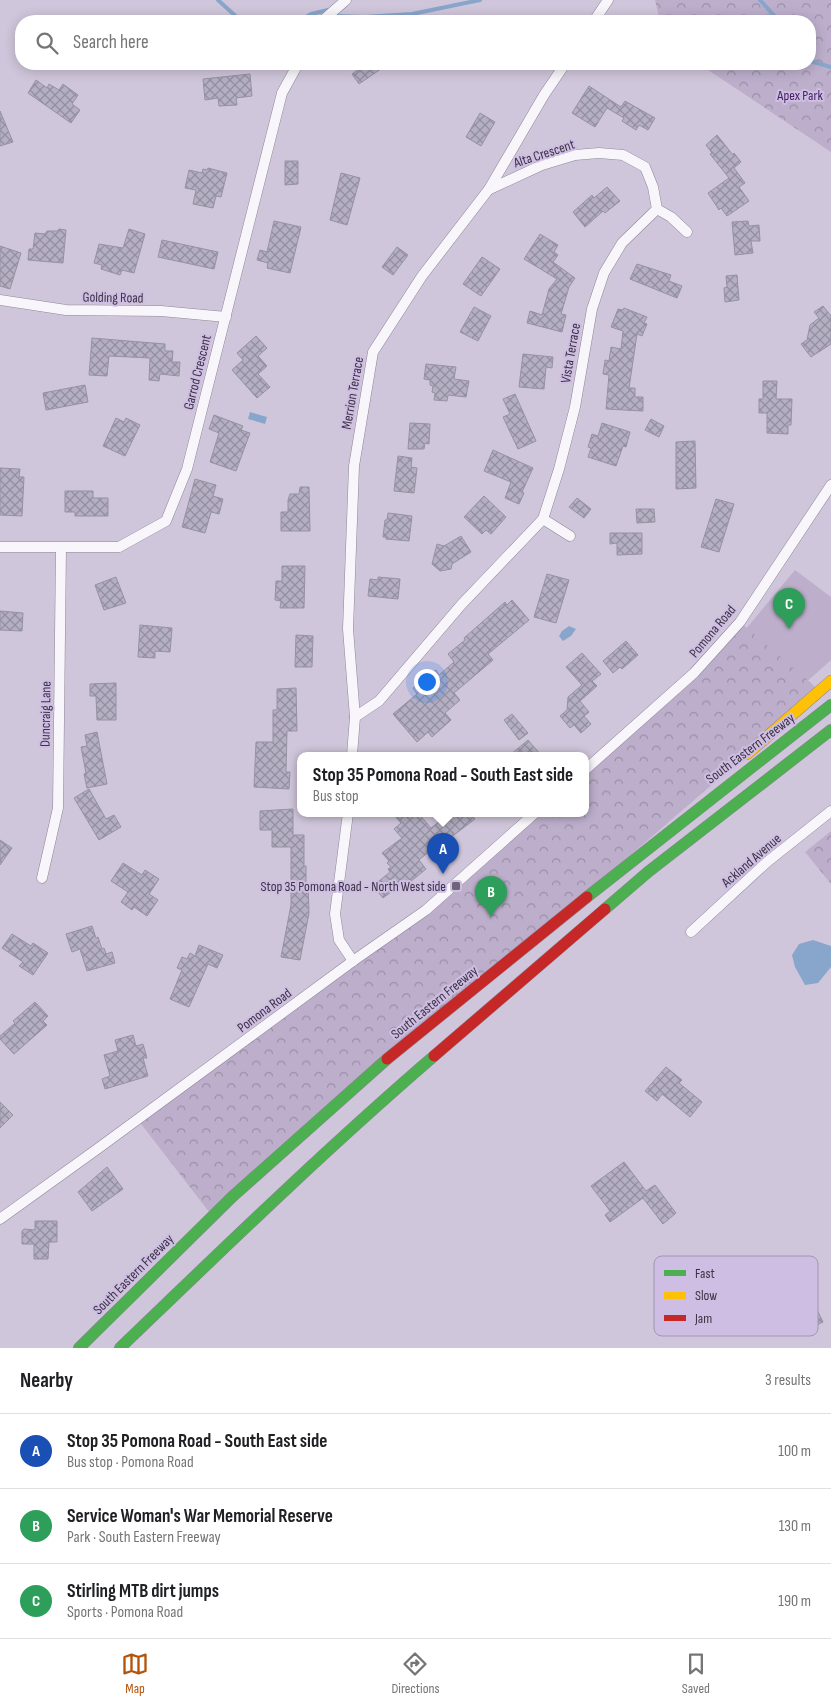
<!DOCTYPE html>
<html lang="en">
<head>
<meta charset="utf-8">
<style>
  :root { --surface:#fff; --page:#f6f6f6; --text:#202124; --muted:#757577; --line:#e0e0e0; --accent:#b45309 }
  body { margin:0; font-family:"Sofia Sans Condensed",sans-serif; background:var(--page); color:var(--text) }
  .you { position:absolute; left:426px; top:681px; width:18px; height:18px; margin:-12px; border:4px solid #fff; border-radius:50%; background:#1a73e8; box-shadow:0 0 0 8px #1a73e833 }
  .badge { display:grid; place-items:center; width:32px; height:32px; border-radius:50%; background:var(--accent); color:#fff; font-size:16px; font-weight:700 }
  .pin { position:absolute; translate:-50% -41px; filter:drop-shadow(0 1px 2px #0008) }
  .pin::after { content:''; position:absolute; top:26px; width:18px; height:15px; background:inherit; clip-path:polygon(0 0,100% 0,50% 100%) }
  .popup { position:absolute; left:297px; top:752px; width:292px; height:65px; box-sizing:border-box; display:grid; place-content:center; border-radius:10px; background:var(--surface); filter:drop-shadow(0 1px 4px #0005); font-size:16px; white-space:nowrap; color:var(--muted) }
  .popup b { font-size:19px; color:var(--text) }
  .popup::after { content:''; position:absolute; left:50%; top:100%; margin-left:-10px; border:10px solid transparent; border-top-color:var(--surface) }
  .list { margin:0; padding:0; list-style:none }
  h2 { display:flex; justify-content:space-between; align-items:center; height:65px; margin:0; padding:0 20px; font-size:21px }
  h2 small { font-size:16px; font-weight:400; color:var(--muted) }
  .list li { display:grid; grid-template-columns:32px 1fr auto; gap:15px; align-items:center; box-sizing:border-box; height:75px; padding:0 20px; border-top:1px solid var(--line) }
  .list b { display:block; font-size:19px; white-space:nowrap }
  .list p { margin:0; font-size:16px; white-space:nowrap; color:var(--muted) }
  .list em { font-size:16px; font-style:normal; color:var(--muted) }
  .icon { flex:none; width:28px; height:28px; fill:none; stroke:currentColor; stroke-width:2; stroke-linecap:round; stroke-linejoin:round }
  .map { position:relative; flex:none; width:831px; height:1348px; overflow:hidden }
  .search { position:absolute; background:var(--surface); box-shadow:0 2px 12px #0003; left:15px; right:15px; top:15px; height:55px; display:flex; align-items:center; gap:12px; box-sizing:border-box; padding:0 18px; border-radius:20px; color:var(--muted); font-size:19px }
  .sheet { height:290px; background:var(--surface) }
  nav { display:flex; justify-content:space-around; align-items:center; box-sizing:border-box; height:70px; border-top:1px solid var(--line); background:var(--surface); font-size:14px; color:var(--muted) }
  nav a { display:grid; justify-items:center; gap:2px }
  nav .on { color:var(--accent) }
  .map>svg:first-child { display:block }
</style>
</head>
<body>
<div class="map">
<svg width="831" height="1348" viewBox="0 0 831 1348">
  <defs>
    <pattern id="park-crowns" width="20" height="18" patternUnits="userSpaceOnUse" patternTransform="scale(1.25)"><rect width="20" height="18" fill="#bdafcc"/><path d="M2 6a3 3 0 1 1 6 0M12 15a3 3 0 1 1 6 0" fill="none" stroke="#9b8fa7"/></pattern>
    <pattern id="building-cross-hatch" width="8" height="8" patternUnits="userSpaceOnUse" patternTransform="scale(1.25)"><rect width="8" height="8" fill="#b4afc3"/><path d="M0 0l8 8M0 8l8-8" fill="none" stroke="#938fa0"/></pattern>
  </defs>
  <rect width="100%" height="100%" fill="#d0c6db"/>
  <polygon fill="#bdafcc" points="795,570 831,597 831,660 765,719 710,672"/>
  <g fill="url(#park-crowns)">
    <polygon points="655,0 831,0 831,152 699,64 810,64 810,21 660,21"/>
    <polygon points="740,622 820,691 213,1217 138,1120 426,910 535,813 586,813 586,769 625,735"/>
    <polygon points="831,831 831,884 805,852"/>
  </g>
  <g fill="#88a6cb">
    <polygon points="250,412 267,417 265,424 248,419"/>
    <polygon points="569,626 576,629 571,636 563,641 559,636 562,631"/>
    <polygon points="813,940 831,946 831,967 818,983 805,985 795,967 792,955 799,944"/>
  </g>
  <g fill="none" stroke-linecap="round" stroke-linejoin="round">
    <g stroke="#88a6cb" stroke-width="4">
      <polyline points="218,0 241,21"/>
      <polyline points="760,0 779,21"/>
      <polyline points="336,16 364,17 412,14 480,0"/>
      <polyline points="300,21 311,14 328,10"/>
      <polyline points="810,61 831,67"/>
    </g>
  </g>
  <g fill="url(#building-cross-hatch)" stroke="#9692a2">
    <polygon points="355,64 388,64 359,84 352,74 359,69"/>
    <polygon points="250,74 252,96 236,98 237,105 219,106 218,98 205,100 203,79"/>
    <polygon points="36,80 47,88 49,84 59,90 63,84 78,95 72,104 80,110 71,123 28,93"/>
    <polygon points="589,86 621,107 625,101 655,118 648,130 639,125 636,130 622,121 624,118 607,108 595,127 572,113"/>
    <polygon points="0,111 13,142 0,146"/>
    <polygon points="480,113 495,122 481,146 466,137"/>
    <polygon points="717,135 733,155 734,153 741,162 734,168 745,183 739,187 749,201 727,216 721,208 719,210 708,193 729,178 710,154 712,153 706,145"/>
    <polygon points="285,161 298,161 298,184 285,185"/>
    <polygon points="208,168 227,173 221,197 216,196 213,208 193,204 196,190 185,188 189,170 202,173 203,169 207,170"/>
    <polygon points="341,173 360,178 347,225 330,220"/>
    <polygon points="607,187 620,201 605,213 603,211 585,227 573,212 592,195 594,198"/>
    <polygon points="274,221 301,227 290,273 267,268 268,263 257,260 260,250 267,252"/>
    <polygon points="748,221 749,226 759,225 760,241 751,241 753,253 735,255 732,222"/>
    <polygon points="59,229 66,230 63,263 28,260 29,249 33,249 35,233 45,234 47,231 57,231"/>
    <polygon points="129,229 145,234 134,273 122,270 120,275 101,269 102,265 94,263 99,244 123,248"/>
    <polygon points="540,234 558,245 554,252 558,255 553,262 575,278 569,287 561,314 566,315 562,332 527,323 530,311 542,315 549,289 557,279 524,259"/>
    <polygon points="162,240 218,252 214,269 158,257"/>
    <polygon points="0,246 21,253 10,289 0,286"/>
    <polygon points="397,247 408,255 393,275 382,267"/>
    <polygon points="482,257 500,269 481,296 463,284"/>
    <polygon points="637,264 671,275 669,281 682,286 677,298 630,279"/>
    <polygon points="737,275 739,300 725,302 724,288 727,287 726,276"/>
    <polygon points="823,306 831,316 831,344 811,357 801,344 807,340 810,325 819,318 814,312"/>
    <polygon points="474,307 491,316 478,341 460,332"/>
    <polygon points="624,308 647,317 644,323 647,324 642,336 637,334 629,388 635,388 635,397 643,397 643,411 606,409 609,375 603,374 605,360 609,361 611,347 621,349 623,331 611,327 618,309 623,310"/>
    <polygon points="256,336 267,348 258,356 267,366 258,374 270,387 257,398 232,370 243,360 237,353"/>
    <polygon points="92,338 165,344 165,351 173,351 172,362 180,362 179,376 160,374 159,381 149,380 150,358 109,356 107,376 89,375"/>
    <polygon points="523,354 553,357 552,368 546,367 544,389 519,387"/>
    <polygon points="426,364 456,367 454,379 469,381 466,397 448,395 447,401 434,400 435,393 432,392 433,386 430,385 430,380 424,379"/>
    <polygon points="763,381 777,381 776,399 792,399 791,425 788,425 788,434 767,433 767,413 759,413 759,399 763,399"/>
    <polygon points="85,385 88,402 46,410 43,393"/>
    <polygon points="515,394 536,441 518,449 503,417 510,414 503,399"/>
    <polygon points="214,415 243,426 241,430 250,433 236,471 210,462 219,433 209,429"/>
    <polygon points="116,418 124,422 126,418 140,425 125,456 103,446"/>
    <polygon points="651,419 664,426 659,437 645,430"/>
    <polygon points="410,423 430,424 429,444 425,443 424,449 408,449"/>
    <polygon points="602,423 630,432 626,447 623,446 616,466 588,457 591,448 588,447 592,434 598,436"/>
    <polygon points="695,441 696,488 676,489 676,442"/>
    <polygon points="493,450 533,468 522,492 524,493 519,504 505,498 511,482 484,471"/>
    <polygon points="398,456 412,458 411,467 417,468 414,493 394,491"/>
    <polygon points="0,468 20,469 19,477 24,477 22,516 0,515"/>
    <polygon points="195,479 216,485 213,496 223,499 219,514 211,512 205,533 182,527"/>
    <polygon points="300,487 309,487 310,531 281,531 281,512 288,512 288,500 290,494 299,494"/>
    <polygon points="65,491 93,491 93,498 108,498 108,516 75,516 75,512 65,512"/>
    <polygon points="484,496 506,517 491,534 486,530 482,534 464,517"/>
    <polygon points="577,498 591,509 584,518 569,507"/>
    <polygon points="716,499 734,504 719,552 701,547"/>
    <polygon points="636,509 654,509 655,522 637,523"/>
    <polygon points="388,513 412,516 409,541 386,539 386,537 383,537 385,520 387,520"/>
    <polygon points="610,533 642,533 642,554 617,555 617,543 610,544"/>
    <polygon points="461,536 471,552 452,564 451,569 440,571 432,564 437,544 444,546"/>
    <polygon points="282,566 305,566 304,608 280,608 281,601 275,600 276,581 282,581"/>
    <polygon points="547,574 569,580 556,623 534,617"/>
    <polygon points="116,577 126,603 104,610 95,585"/>
    <polygon points="378,577 400,579 398,599 368,596 370,579 378,580"/>
    <polygon points="512,600 529,620 488,654 493,660 454,693 460,700 445,713 451,720 432,737 428,732 417,742 393,714 417,694 413,688 418,684 417,683 436,670 439,675 454,662 448,654 465,640 464,638 505,602 507,605"/>
    <polygon points="0,611 23,613 22,631 0,630"/>
    <polygon points="140,625 172,628 170,652 155,651 155,658 138,657"/>
    <polygon points="296,635 313,636 312,667 295,667"/>
    <polygon points="626,641 638,655 622,669 620,667 613,673 603,661"/>
    <polygon points="582,653 601,674 592,681 597,686 580,701 589,712 584,716 591,724 581,733 574,725 570,728 560,716 567,710 568,697 582,685 566,667"/>
    <polygon points="116,683 116,720 97,720 96,696 90,696 90,684"/>
    <polygon points="296,688 297,731 287,731 286,772 290,772 289,789 254,787 256,742 273,742 273,710 277,710 277,689"/>
    <polygon points="512,714 528,733 519,740 504,720"/>
    <polygon points="97,732 107,784 87,788 84,774 86,773 81,747 87,746 85,735"/>
    <polygon points="528,740 541,755 510,755"/>
    <polygon points="89,789 106,819 114,815 121,827 99,840 74,798"/>
    <polygon points="293,809 293,835 304,835 304,866 306,866 306,884 308,884 309,913 300,960 281,957 291,905 291,847 272,847 272,830 260,830 260,811"/>
    <polygon points="392,813 418,813 431,828 450,813 470,813 475,819 450,838 448,835 419,860 426,869 404,887 402,884 383,898 373,886 390,872 388,869 391,867 387,863 389,861 382,853 402,838 394,829 401,823"/>
    <polygon points="0,840 12,848 0,865"/>
    <polygon points="123,863 142,875 145,870 159,879 149,894 158,900 147,916 134,907 132,910 121,902 128,892 111,881"/>
    <polygon points="92,926 96,938 98,937 102,949 104,948 106,954 112,952 115,963 87,971 80,949 72,952 66,934"/>
    <polygon points="12,934 31,946 33,943 48,953 33,975 19,966 23,962 2,948"/>
    <polygon points="199,945 223,955 217,968 208,964 189,1007 170,999 182,970 177,968 182,957 187,959 190,953 195,956"/>
    <polygon points="35,1002 48,1016 43,1021 47,1025 14,1054 0,1039 0,1036 15,1023 13,1021"/>
    <polygon points="133,1035 136,1046 143,1044 147,1058 143,1058 148,1076 105,1089 102,1079 110,1076 104,1055 118,1051 115,1040"/>
    <polygon points="666,1067 682,1080 679,1083 702,1102 690,1117 662,1094 657,1101 645,1091"/>
    <polygon points="0,1102 13,1115 0,1128"/>
    <polygon points="624,1162 646,1191 655,1185 676,1213 663,1224 643,1198 610,1222 605,1215 610,1211 591,1186"/>
    <polygon points="107,1167 123,1189 92,1211 78,1192"/>
    <polygon points="35,1221 57,1221 57,1242 49,1242 48,1259 34,1259 34,1244 22,1244 22,1231 24,1229 35,1230"/>
    <polygon points="810,1295 823,1322 796,1335 783,1308"/>
  </g>
  <g fill="none" stroke-linecap="round" stroke-linejoin="round">
    <g stroke="#8d8696" stroke-width="11">
      <g id="street">
        <polyline points="322,21 346,0"/>
        <polyline points="594,21 608,0"/>
        <polyline points="490,189 542,165 575,155 599,153 623,155 645,167 653,187 657,209 671,217 687,232"/>
        <polyline points="0,300 66,310 161,311 226,317"/>
        <polyline points="543,519 570,536"/>
        <polyline points="0,547 119,547 166,521 187,469 282,93 298,64"/>
        <polyline points="355,717 379,701 461,605 543,519 559,469 575,407 592,309 604,273 622,243 657,209"/>
        <polyline points="352,755 355,717 348,629 354,466 373,352 422,276 489,189 544,95 565,64"/>
        <polyline points="586,769 694,673 740,622 831,485"/>
        <polyline points="348,813 335,914 339,940 353,961"/>
        <polyline points="42,878 58,808 61,548"/>
        <polyline points="691,932 767,862 831,811"/>
        <polyline points="0,1219 100,1147 353,961 426,910 535,813"/>
      </g>
    </g>
    <g stroke="#8d8696" stroke-width="12">
      <g id="fast">
        <polyline points="587,897 831,705"/>
        <polyline points="605,909 648,872 831,730"/>
        <polyline points="79,1348 232,1197 387,1059"/>
        <path d="M120,1348C223,1249 326,1149 434,1056"/>
      </g>
    </g>
    <g stroke="#8d8696" stroke-width="12">
      <polyline id="slow" points="747,754 831,681"/>
    </g>
    <g stroke="#8d8696" stroke-width="12">
      <g id="jam">
        <polyline points="434,1056 605,909"/>
        <polyline points="387,1059 587,897"/>
      </g>
    </g>
    <use href="#street" stroke="#f8f6fa" stroke-width="10"/>
    <use href="#fast" stroke="#4caf50" stroke-width="11"/>
    <use href="#slow" stroke="#ffc107" stroke-width="11"/>
    <use href="#jam" stroke="#c62828" stroke-width="11"/>
  </g>
  <rect fill="#6e6678" stroke="#cfbee3" stroke-width="2" x="451" y="881" width="10" height="10" rx="2.5"/>
  <g text-anchor="middle" stroke-width="4" stroke-linejoin="round" paint-order="stroke">
    <g font-size="14" fill="#452263" stroke="#cfbee3">
      <text x="800" y="100">Apex Park</text>
    </g>
    <g font-size="14" fill="#3a3342" stroke="#cfbee3">
      <text transform="translate(544 153) rotate(-18)" y="5">Alta Crescent</text>
      <text transform="translate(113 297) rotate(1)" y="5">Golding Road</text>
      <text transform="translate(570 353) rotate(-80)" y="5">Vista Terrace</text>
      <text transform="translate(197 372) rotate(-76)" y="5">Garrod Crescent</text>
      <text transform="translate(352 393) rotate(-80)" y="5">Merrion Terrace</text>
      <text transform="translate(712 631) rotate(-50)" y="5">Pomona Road</text>
      <text transform="translate(45 714) rotate(-89)" y="5">Duncraig Lane</text>
      <text transform="translate(750 748) rotate(-37)" y="5">South Eastern Freeway</text>
      <text transform="translate(751 860) rotate(-41)" y="5">Ackland Avenue</text>
      <text transform="translate(434 1002) rotate(-39)" y="5">South Eastern Freeway</text>
      <text transform="translate(264 1010) rotate(-37)" y="5">Pomona Road</text>
      <text transform="translate(133 1274) rotate(-45)" y="5">South Eastern Freeway</text>
    </g>
    <g font-size="14" fill="#3a3342" stroke="#cfbee3" text-anchor="end">
      <text x="446" y="891">Stop 35 Pomona Road - North West side</text>
    </g>
  </g>
  <rect x="654" y="1256" width="164" height="80" rx="8" fill="#cfbee3" stroke="#a294b3" stroke-width="1"/>
  <rect x="664" y="1270" width="22" height="6" fill="#4caf50"/>
  <rect x="664" y="1292" width="22" height="7" fill="#ffc107"/>
  <rect x="664" y="1315" width="22" height="6" fill="#c62828"/>
  <g font-size="14" fill="#3a3342">
    <text x="695" y="1278">Fast</text>
    <text x="695" y="1300">Slow</text>
    <text x="695" y="1323">Jam</text>
  </g>
</svg>
<div class="you"></div>
<div class="pin badge" style="left:443px;top:874px;background:#1a4fb4">A</div>
<div class="popup"><b>Stop 35 Pomona Road - South East side</b>Bus stop</div>
<div class="pin badge" style="left:491px;top:917px;background:#2e9e5b">B</div>
<div class="pin badge" style="left:789px;top:629px;background:#2e9e5b">C</div>
<div class="search"><svg class="icon" aria-label="search" viewBox="0 0 24 24"><circle cx="10" cy="10" r="6"/><path d="M15 15l6 6"/></svg>Search here</div>
</div>
<section class="sheet">
<h2>Nearby<small>3 results</small></h2>
<ul class="list">
<li><span class="badge" style="background:#1a4fb4">A</span><div><b>Stop 35 Pomona Road - South East side</b><p>Bus stop · Pomona Road</p></div><em>100 m</em></li>
<li><span class="badge" style="background:#2e9e5b">B</span><div><b>Service Woman's War Memorial Reserve</b><p>Park · South Eastern Freeway</p></div><em>130 m</em></li>
<li><span class="badge" style="background:#2e9e5b">C</span><div><b>Stirling MTB dirt jumps</b><p>Sports · Pomona Road</p></div><em>190 m</em></li>
</ul>
</section>
<nav>
<a class="on"><svg class="icon" aria-label="map" viewBox="0 0 24 24"><path d="M3 6l6-2 6 2 6-2v14l-6 2-6-2-6 2zM9 4v14M15 6v14"/></svg>Map</a>
<a><svg class="icon" aria-label="directions" viewBox="0 0 24 24"><path d="M12 3l9 9-9 9-9-9zM9 14v-3h6M13 9l2 2-2 2"/></svg>Directions</a>
<a><svg class="icon" aria-label="saved" viewBox="0 0 24 24"><path d="M7 4h10v16l-5-4-5 4z"/></svg>Saved</a>
</nav>
</body>
</html>
